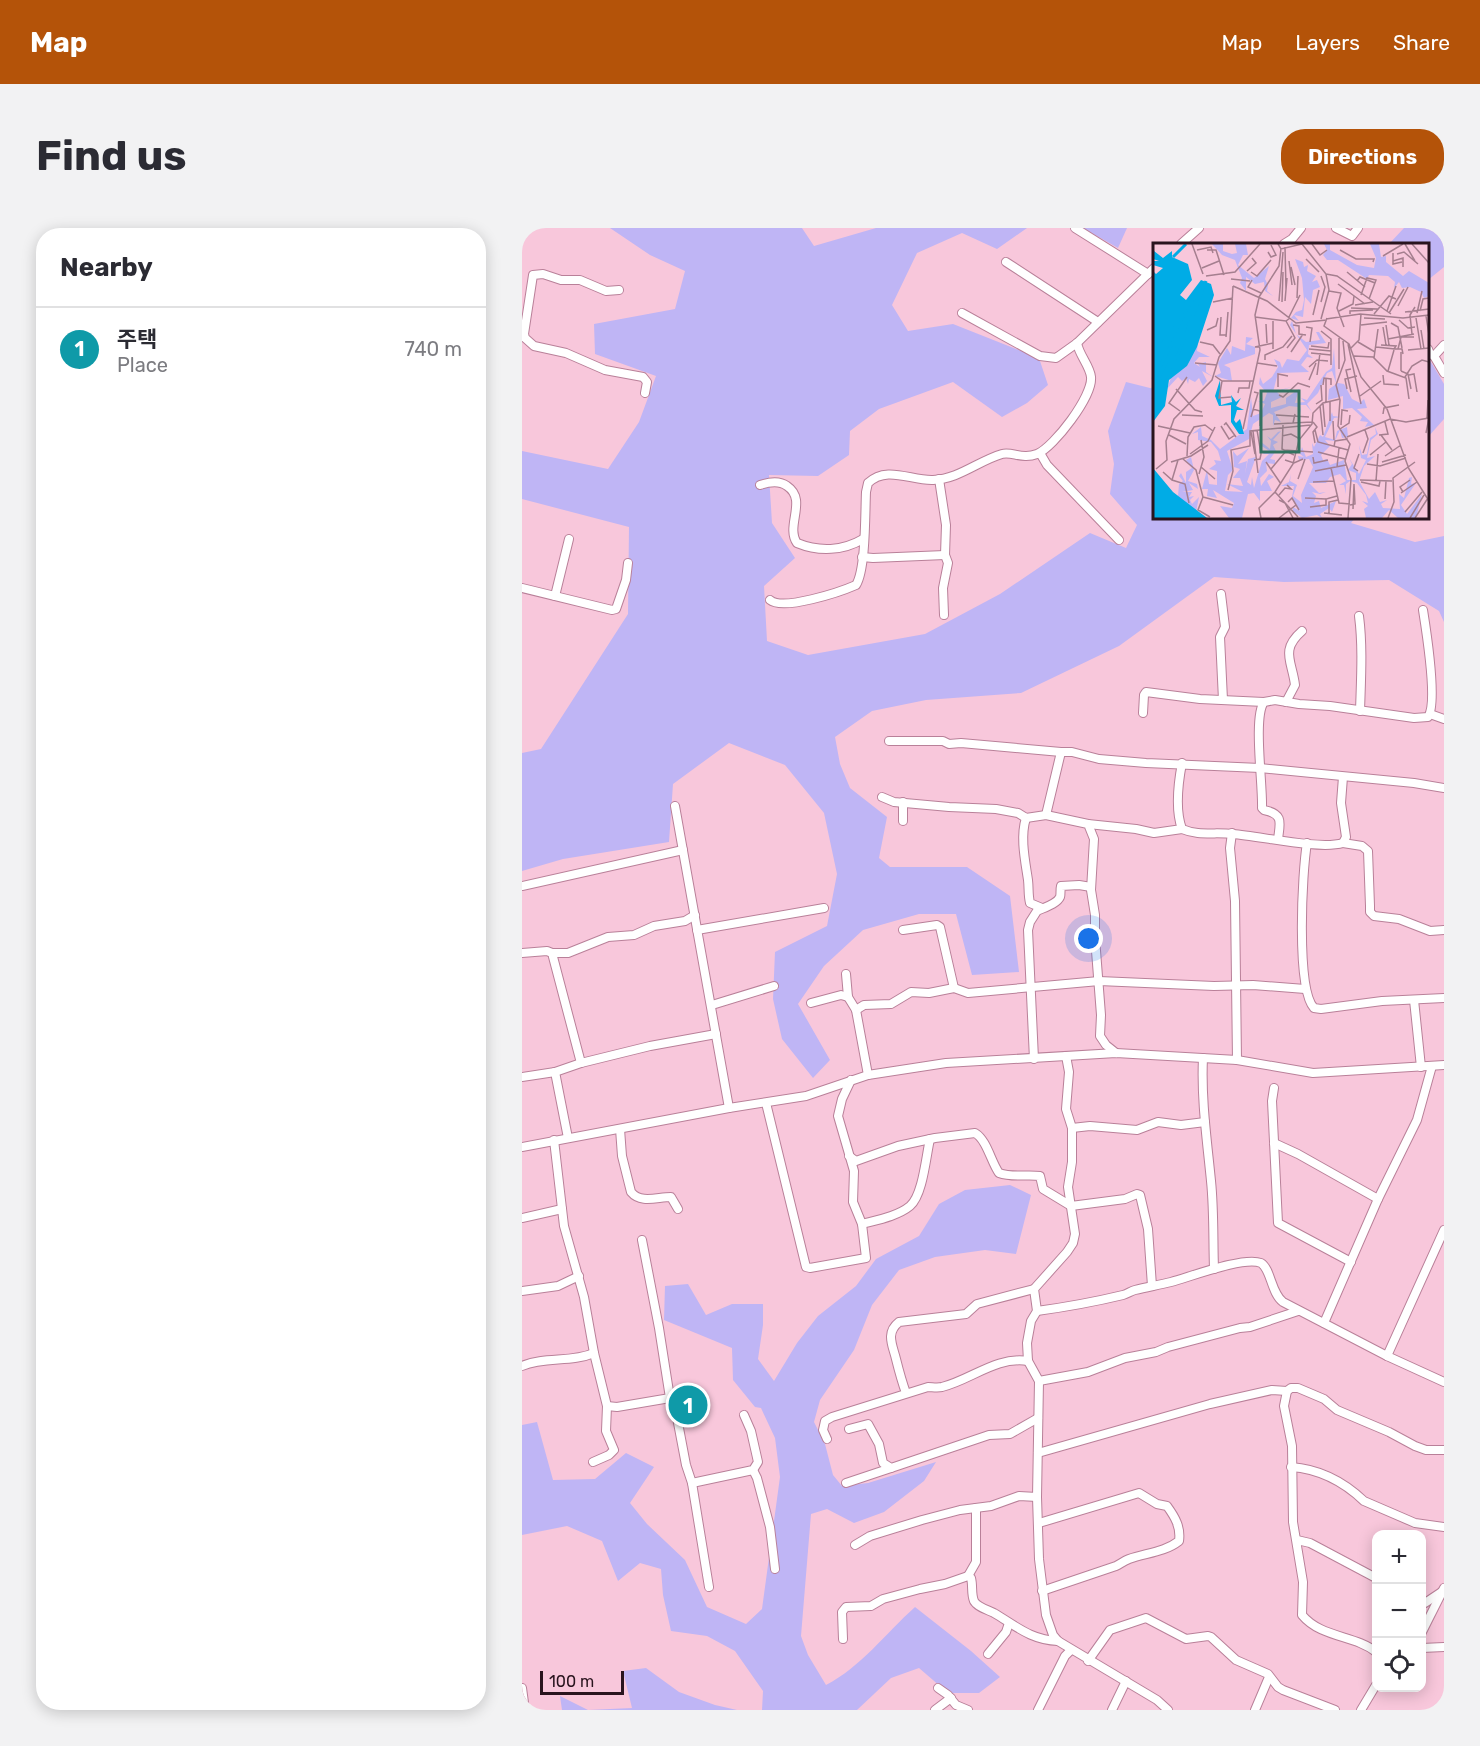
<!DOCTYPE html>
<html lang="en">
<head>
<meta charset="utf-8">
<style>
  :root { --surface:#fff; --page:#f2f2f3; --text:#2b2b33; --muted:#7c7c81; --line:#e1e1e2; --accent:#b45309 }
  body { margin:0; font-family:Rubik,"Noto Sans KR",sans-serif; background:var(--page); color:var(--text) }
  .controls { position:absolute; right:18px; bottom:18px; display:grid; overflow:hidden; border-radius:12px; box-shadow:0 3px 15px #0003 }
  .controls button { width:54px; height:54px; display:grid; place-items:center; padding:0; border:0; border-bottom:2px solid var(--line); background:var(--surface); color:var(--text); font:30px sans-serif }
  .scale { position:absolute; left:18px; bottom:15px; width:84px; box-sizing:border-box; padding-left:6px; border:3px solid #29141e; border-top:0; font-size:16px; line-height:21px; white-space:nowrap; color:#29141e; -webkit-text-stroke:4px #f8c7db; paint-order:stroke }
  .you { position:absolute; left:567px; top:711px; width:21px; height:21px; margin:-15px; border:4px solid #fff; border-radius:50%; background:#1a73e8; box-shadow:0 0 0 9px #1a73e833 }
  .badge { display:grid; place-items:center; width:39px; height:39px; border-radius:50%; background:var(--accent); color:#fff; font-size:20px; font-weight:700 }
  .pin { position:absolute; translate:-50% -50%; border:3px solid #fff; box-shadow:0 2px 6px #0006 }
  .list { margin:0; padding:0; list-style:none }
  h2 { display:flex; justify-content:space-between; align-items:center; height:78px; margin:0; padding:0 24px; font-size:26px }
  h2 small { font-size:20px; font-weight:400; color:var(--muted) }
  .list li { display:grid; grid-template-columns:39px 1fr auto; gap:18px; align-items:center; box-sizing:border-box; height:84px; padding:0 24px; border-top:2px solid var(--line) }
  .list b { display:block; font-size:22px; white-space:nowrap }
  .list p { margin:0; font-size:20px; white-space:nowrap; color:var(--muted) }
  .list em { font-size:20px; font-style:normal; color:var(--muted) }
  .icon { flex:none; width:33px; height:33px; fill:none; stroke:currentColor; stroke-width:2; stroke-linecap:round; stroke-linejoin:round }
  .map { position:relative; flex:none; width:922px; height:1482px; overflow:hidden; border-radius:24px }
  header { display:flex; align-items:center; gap:36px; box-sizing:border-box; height:84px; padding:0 30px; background:var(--accent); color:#fff }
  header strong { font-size:28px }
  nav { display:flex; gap:33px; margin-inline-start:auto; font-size:21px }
  .intro { display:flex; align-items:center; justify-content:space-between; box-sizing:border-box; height:144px; padding:0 36px }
  h1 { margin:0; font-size:42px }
  .button { padding:15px 27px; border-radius:24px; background:var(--accent); color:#fff; font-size:21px; font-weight:700 }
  main { display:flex; gap:36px; padding:0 36px }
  aside { flex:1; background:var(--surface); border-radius:24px; box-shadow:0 3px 15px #0003 }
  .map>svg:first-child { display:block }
</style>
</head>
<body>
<header>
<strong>Map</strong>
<nav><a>Map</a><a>Layers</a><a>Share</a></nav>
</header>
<div class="intro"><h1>Find us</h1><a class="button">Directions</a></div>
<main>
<aside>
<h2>Nearby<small></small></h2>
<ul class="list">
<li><span class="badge" style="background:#0f9aa8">1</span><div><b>주택</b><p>Place</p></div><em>740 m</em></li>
</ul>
</aside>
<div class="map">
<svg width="922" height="1482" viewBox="0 0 922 1482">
  <rect width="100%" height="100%" fill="#f8c7db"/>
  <g fill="#bfb5f5">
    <polygon points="88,0 280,0 292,18 354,0 505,0 475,21 440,5 395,25 370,77 386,103 431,96 517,130 526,157 505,175 480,189 431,154 357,181 328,203 327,227 296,248 247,247 250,295 273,330 242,358 245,413 286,427 403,406 478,366 568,305 604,320 615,297 588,266 592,236 586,203 604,154 632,161 632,290 833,290 829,295 893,314 922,308 922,394 917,383 867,352 762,354 692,349 597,418 499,465 404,472 350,483 313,509 318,536 328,560 365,589 357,630 368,639 445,639 488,668 497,744 450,747 434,686 397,686 341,702 302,738 276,776 308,832 291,850 260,811 251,771 253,724 305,698 315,646 302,585 263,537 207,515 151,556 147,614 41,631 0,643 0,525 19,521 106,386 107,299 0,271 0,223 86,241 117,194 134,148 73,126 72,96 153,81 163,43 128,27"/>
    <polygon points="561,0 605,0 596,20"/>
    <polygon points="882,0 922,0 922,39 906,52 906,16 867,16"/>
    <polygon points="906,129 922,156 922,191 906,209"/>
    <path d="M488,957L509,967L494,1026L463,1022L413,1029L377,1042L350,1077L332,1122L298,1172L292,1194L303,1216L311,1247L320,1258L346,1255L414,1234L402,1253L362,1284L332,1295L305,1281L289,1286L279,1408L286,1427L304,1457C339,1439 363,1406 393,1379L449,1423L478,1449L457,1465H426L397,1440L369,1450L335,1482H240L241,1463L213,1423L185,1408L149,1403L141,1367L139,1341L118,1335L96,1353L80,1313L45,1298L0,1307V1197L15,1194L31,1252L73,1251L104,1225L132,1239L108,1275L125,1296L163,1332L185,1379L224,1396L240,1381L258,1249L253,1210L239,1180L233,1179L211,1152L210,1120L142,1092L143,1058L166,1056L184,1087L210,1076H241V1097L236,1131L252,1153L275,1115L296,1088L334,1058L354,1031L397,1008L417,976L443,962Z"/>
    <polygon points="124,1440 157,1464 193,1477 215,1482 40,1482 38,1468 66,1482 110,1480 101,1443"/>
  </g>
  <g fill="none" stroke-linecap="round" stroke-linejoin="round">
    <g stroke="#b98099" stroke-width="10">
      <g id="minor">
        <polyline points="553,0 626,46"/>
        <polyline points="814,0 830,8 836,0"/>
        <polyline points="659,16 677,0"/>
        <polyline points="762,16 770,11 779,0"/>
        <polyline points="484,34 576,94"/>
        <polyline points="97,62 84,63 58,52 39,52 21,46 11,47 2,106 3,110 12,118 44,125 83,142 121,149 125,154 123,165"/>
        <polyline points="440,85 518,128 534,130 555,115 632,40"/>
        <polyline points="922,117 912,128 922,145"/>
        <polyline points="906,121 908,126 912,128"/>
        <polyline points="518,225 525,237 597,312"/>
        <polyline points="417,251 424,297 423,327 426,335 421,360 422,387"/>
        <path d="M238,257C247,254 257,252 265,258C286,272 263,298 275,315C297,324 321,323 341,311"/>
        <polyline points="340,329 351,330 423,327"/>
        <polyline points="0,360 90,382 94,381 104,352 106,335"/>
        <polyline points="699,366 703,399 698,409 701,472"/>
        <polyline points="33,368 47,311"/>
        <path d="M248,372C261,383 318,364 334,357C344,341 343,285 344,264L346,255C365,237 389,253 411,252C437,251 456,233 480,226C490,223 500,232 515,226C532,219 571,168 569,149C568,138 557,127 555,115"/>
        <path d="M837,388C841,419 839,451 838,483"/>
        <path d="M764,474L773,457C770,433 758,422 780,403"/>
        <polyline points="621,485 622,467 624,464 678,471 742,474"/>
        <polyline points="908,486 922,491"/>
        <polyline points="367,513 421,513 427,516 439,515 539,524"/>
        <path d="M660,535C656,556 653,582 660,601C676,608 693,604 711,606C738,608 797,622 821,615L824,609L819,575L821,549"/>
        <polyline points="360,569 372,574 427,579 474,581 496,585 504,590 524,587 566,596 572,611 569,662 573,687 573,710 579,787 578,808 584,817 594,825"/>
        <polyline points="381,574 381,593"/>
        <polyline points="153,578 207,880"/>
        <polyline points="524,587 539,524 550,524 577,531 624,535 738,540 892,555 922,560"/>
        <path d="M504,590C498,609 503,632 506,652C507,660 506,667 508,675L520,680"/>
        <polyline points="566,596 614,601 632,605 660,601"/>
        <polyline points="710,605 708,620 713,673 715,832"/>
        <path d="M756,611C758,595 762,586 742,582L740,580C741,557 731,489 742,474L753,472L777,476L808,478L892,490L906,489C916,475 904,401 901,382"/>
        <path d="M785,615C780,644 774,761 792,780L799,781L860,773L922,770"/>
        <polyline points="821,615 840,618 846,623 848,678 848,684 852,688 877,691 908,703 922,702"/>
        <polyline points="0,658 161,622"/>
        <polyline points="175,702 302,680"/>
        <polyline points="381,702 415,697 418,699 432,760"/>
        <polyline points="0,725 25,723 30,725 59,835"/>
        <polyline points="30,725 46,725 86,709 112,707 132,698 163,693 173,687"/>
        <polyline points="324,746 326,769 334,782 346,847"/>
        <polyline points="892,772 899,839"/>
        <polyline points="289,775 319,767 326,769"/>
        <polyline points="190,777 252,758"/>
        <polyline points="334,782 342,777 369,776 389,764 407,765 432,760 446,765 577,753 692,758 731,757 783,761"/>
        <polyline points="544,828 547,844 544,881 550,900 550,934 546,959 553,1006 551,1015 545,1024 512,1061 515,1083 509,1093 505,1115 506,1133 517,1153 515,1269 517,1331 524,1387 531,1407 536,1413 635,1472 646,1482"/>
        <path d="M681,830C679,871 685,912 689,953C692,982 691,1012 692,1041"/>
        <path d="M512,831L506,702L508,694L515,683C521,680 535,676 538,669C539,666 538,662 539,658L557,657L569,659"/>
        <polyline points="33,844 46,910"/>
        <polyline points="0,849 33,844 59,835 128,818 194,806"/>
        <polyline points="752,860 750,873 756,995 829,1034"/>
        <polyline points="244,875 284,1039 288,1040 344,1030 340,996 331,974 332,943 316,888 320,871 329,852"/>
        <polyline points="550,900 568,898 615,902 636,894 659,897 683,894"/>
        <path d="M98,901L100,928L109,964C119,976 135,969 149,969L156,981"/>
        <polyline points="32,912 42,998 62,1069 72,1125 85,1178 84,1203 92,1222 87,1227 71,1234"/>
        <polyline points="752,915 776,926 856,971"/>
        <polyline points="0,919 207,880 284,868 346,847 424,835 594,825 715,832 791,845 922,837"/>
        <path d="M327,928L334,933L376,918L413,910L453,905C465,912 469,934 477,945C491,950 504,946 518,948L521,961L549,978L603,971L615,966L618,967L626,1001L630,1058"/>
        <polyline points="0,990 40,981"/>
        <path d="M340,996C355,992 376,988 388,978C401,967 404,928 408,911"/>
        <polyline points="120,1012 137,1100 148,1170"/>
        <polyline points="0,1063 36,1058 57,1048"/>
        <path d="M515,1083C544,1079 572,1074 601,1067C605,1066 609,1063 613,1062C625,1059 637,1057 649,1054C668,1049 722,1028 739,1035C749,1041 749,1065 761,1074L865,1128L922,1154"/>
        <polyline points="802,1095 856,971 895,892 910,838"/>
        <polyline points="865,1128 922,1002"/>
        <path d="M0,1138C23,1128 49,1135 72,1125"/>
        <polyline points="517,1153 566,1144 603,1130 634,1124 646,1119 718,1100 728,1099 776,1083"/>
        <path d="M384,1165C380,1154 377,1143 374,1131C371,1118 363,1105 377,1094L444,1086L455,1076L512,1061"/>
        <polyline points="85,1178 95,1179 148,1170 153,1179 164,1237 170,1255 187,1359"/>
        <polyline points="327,1201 346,1196 357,1216 361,1235 369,1240 467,1207 488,1206 516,1190"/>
        <path d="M305,1211L301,1202L303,1193L310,1189L406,1159C410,1159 415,1160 420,1159C449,1152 474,1128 506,1133"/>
        <polyline points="516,1225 688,1176 750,1162 765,1163"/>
        <path d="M769,1239C798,1241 822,1254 842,1273L893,1295L922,1299"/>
        <polyline points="231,1242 235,1250 248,1299 253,1341"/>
        <polyline points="170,1255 231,1242 236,1234 229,1203 222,1187"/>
        <polyline points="324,1255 369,1240"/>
        <path d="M517,1295L617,1265L635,1276L645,1278C653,1289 659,1299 657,1313C643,1324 624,1325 607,1331C602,1333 598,1336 594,1338L520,1363"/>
        <polyline points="775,1312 788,1315 854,1350"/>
        <polyline points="333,1317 348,1308 400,1292 438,1282 469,1278 497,1268 515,1269"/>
        <polyline points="446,1348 454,1334 454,1280"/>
        <polyline points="900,1375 903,1375 921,1363"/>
        <polyline points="900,1404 922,1360"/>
        <path d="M321,1411L320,1384L324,1379L349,1378L361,1371L398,1361L423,1356L446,1348L449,1350C451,1357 449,1366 452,1373C455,1379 466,1382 472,1385C494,1398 509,1412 536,1413"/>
        <polyline points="900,1420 922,1419"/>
        <path d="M854,1424C833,1407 799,1410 780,1387L781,1354L771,1294L770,1218L762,1178L765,1163L769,1160H776L802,1171L815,1182L867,1204L893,1218L904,1222H922"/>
        <polyline points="466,1426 484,1404 487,1395"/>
        <polyline points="566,1433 588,1402 624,1390 664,1411 686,1408 689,1409 714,1432 746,1446 756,1459 761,1462 813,1482"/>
        <polyline points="0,1460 3,1482"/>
        <polyline points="416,1460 426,1467 434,1477 446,1482"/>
        <polyline points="413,1482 429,1470"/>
        <polyline points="516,1482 543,1428 549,1422"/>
        <polyline points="590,1482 604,1453"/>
        <polyline points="733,1482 747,1449"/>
        <polyline points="839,1482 854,1457"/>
      </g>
    </g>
    <use href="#minor" stroke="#fff" stroke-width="8"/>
  </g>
  <g transform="translate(631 15)">
    <rect width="276" height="276" fill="#f8c7db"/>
    <path d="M59,1H70V8L79,11L84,10L82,1H93L95,12H90L85,22L101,35L116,23L112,36L115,42L114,48L120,53L112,48L111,39L102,41L93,34V48L87,40L89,35L82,17L69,12ZM171,1H177V7L204,22L221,25L223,15L217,1H226L228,14L233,13V19L250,33L256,28L276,40V53L271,55L268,49L257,44L249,45L246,39L241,45L242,39L235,33L216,32L214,36L185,17H174L170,12L174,7ZM142,16L150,19L151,24L155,22L154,28L163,33L159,39L164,37L167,44L160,47L158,61L152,54L150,74L141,72L146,78L138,75L143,69L149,67L151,57L149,35ZM139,78L143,91L153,99L167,97L163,89H166L173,100L156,102L155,111L160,115L154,114L148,122L156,129L125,130L120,149L138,144L124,149L129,154L118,159V165L133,161V155L146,146L142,160L152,159L148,155L154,157L168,136L173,129L179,125L181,105L183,140L179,128L174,130L165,150L154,161L159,169L153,162H147L148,171L146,164L136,163L121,169L128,179L122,177L120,183V172L116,170L100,181L96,196L74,208L80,227L75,232L72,248L90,249L74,241L90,243L87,235H80L87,226L81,224L80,208L84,213L96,205L85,221L94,218L92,231L95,216L103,214L94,239L98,242L99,234L101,245L109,218L116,211H111L109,209H118L107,202V198L117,206L118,198L114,193L118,196L125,189L128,188L120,197L125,199L120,202L123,208L117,216L122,217V221L113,220L114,228L107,235L108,243L116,231L121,234L114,238L119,248H107V258L101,250L95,251L89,275H76L67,263L79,265L81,260L60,247L64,255L54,253L55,246H49L54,227L56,241L64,242V228L56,226L63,221L61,217L68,218L65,208L58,199L45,197V189L39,191L48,184L49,193L58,197L67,206L94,186L98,154L100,173L108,170L112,161L105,158H111L114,150L106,141L107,134L110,141L119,134L125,124L121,116L127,119L129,125L134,116L146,118L154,107L137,82ZM93,94L100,95L93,101L102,104V111L71,122L77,125L79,138L62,133L68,130L65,120L74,105L78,112L79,103L92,108ZM45,99L44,108L57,114H46L41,120L47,124L45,121L53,119V129L60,134L49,128L54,138L50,143L46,135L42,139L36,136L35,141L33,135L29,138L25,134L14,146L18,135L34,123ZM185,140L191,141L199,156L207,160L211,156L214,165L204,166L221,182L212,184L215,179L207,178L209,174L199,165L190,166V153L175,157L176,146ZM179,169L180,173L188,174L181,175L172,194L182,197L184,188L194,184L195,194L189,195L187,187L182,198L172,197L177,203L168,212L170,217L174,216L177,222L191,217L194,237H203V230L195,227L199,221L196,215L206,231L213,217L208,215L206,202L209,212L214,211L217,195L223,191L222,184L225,191L218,197L214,215L222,213L211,223L206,238L216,256L222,249L227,259L234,257L228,261L230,265L247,266L246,251L251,255L256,235L259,234L258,241L263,240L248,262L254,271L269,251L263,275H245L236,267L229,275H213L211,266L215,263L209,258L215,260L213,252L204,240L197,238L193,241V251L191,242H186L193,238L187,231L177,234L173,240H156L166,250L173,249L167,251L159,249L163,253L161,260L166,258L168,265L183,258L179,269L176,265L167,271L169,275L164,272L149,275L140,268V264L147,268L139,254L141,243H128L136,239L138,231L137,238L144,242L140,253L149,260L148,252L160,224L156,216L146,217L145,213L151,214L147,211L149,204L153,214L160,211L159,200L161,204L167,192L170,194ZM38,214L41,227L35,238L44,241L45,246L36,240L40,247L29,249H39L36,254L41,253L37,257L39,261L46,254L43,269L25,253L26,241L30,238L26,233L28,230L33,240V229L39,225L33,217Z" fill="#bfb5f5"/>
    <path d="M1,8L10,15L19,8V14L35,21L39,37L27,52L33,57L48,37L58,41L61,52L44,104L34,123L16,137L12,163L0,179V28L3,31L10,25L0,22V18H6L0,16ZM67,137L68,162L79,159L78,152L83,159L88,155L83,163L91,167H84L81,177L83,180L87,176L91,191H86L78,179V162L66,163L62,153ZM0,225L20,249L54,275H0Z" fill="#00ace6"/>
    <path fill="none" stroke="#00ace6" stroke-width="3" d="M20,14L33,1M0,98L44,48M0,104L36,57M0,108L50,42M0,136L49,45M0,146L46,53M0,156L26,109L53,38"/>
    <path fill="none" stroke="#a57f8f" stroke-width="1.5" d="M39,1L50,31M125,1L128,6L149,1M149,1L173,31L176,47L168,76M159,1L167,12L174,7M252,1L262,18M259,1L276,20M132,4L133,46M44,7L58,4L60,10M54,7H63L71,32M187,7L203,16H221L220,19M115,9L118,14L123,12L118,2M240,10V21L249,19M244,11L251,9L265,21M230,13L250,1M153,16L166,29M136,18L139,42M240,18L250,15V24M138,24L142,42M49,25L66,18M94,28L103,20L99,15M98,29L104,33L118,17M194,29L212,44M173,31L184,33L238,71M53,33L82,29L107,1M78,36L97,38M99,37L95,44L108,50M204,38L207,34L222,40M185,41L212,61M80,43L114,58L143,80L174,77M176,48L188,50L184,65L191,84M208,52L214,35L223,37L216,56M106,54L126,23L128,5M144,55L145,33M126,58L130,9M132,58L134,35M60,59L80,55M129,59L130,29M168,59L172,44L168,33M202,62L220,59M245,63L255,44M198,65L225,66M186,68L200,61L201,53M234,68L243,43M267,68L270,56L276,55M252,69L276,66M236,70L251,46M264,70L269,48M197,71V68L220,67M221,71L236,53L243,56M160,72L166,47M273,73L276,92M68,74L67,92H73M102,74L133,78L137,75M136,74L147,52M174,75L171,83L196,101L208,134L234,166L256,226L276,258M211,75L232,76M263,75L268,106M173,76L207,71L250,75L276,72M246,77L255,85L262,84M120,78V106M133,78L142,95L134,105M238,80L245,84L249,105M113,81L114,100M140,82L146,83V91L153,92M208,82L234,79M233,82L236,102M153,84L159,85L157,99M230,84L233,102M54,87L63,83L65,75M268,87L271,106M168,88L178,96V122M259,91L257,72L262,64M73,94L75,69M235,96L261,91M190,98L192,117L183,142L187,157L185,183L197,201L192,218L198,236L195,275M47,99L60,102L67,111M205,99L222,109M195,101L208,161M228,102L243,103L241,106H249L250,111M158,103L175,105L176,99M106,104H102L120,100M223,104L242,106M198,105L206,97L208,71M156,106L178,108M245,106L248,94H261M255,107L276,105M138,109L150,91M158,110L178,112M201,113L220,114L234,128L253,135L256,156M221,115L225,86M112,117V112L130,104L139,93M42,120L64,122M104,120L124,123M156,124L164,117L175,118M186,126V95M235,128L241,107M248,128L255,131L258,146M248,128V109M164,132L167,110M230,132L231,141L246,142M256,132L261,131L264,149M62,133L69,138H100M252,134L259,123L269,117L276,119M173,136V159M156,137L163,120M69,138L66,155L78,154M170,142L171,135L178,136V142M125,144V131L135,133M23,146L42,167L49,169M194,146L192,136L204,133M198,149L193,127L198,126M85,150L86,145H96L97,138M126,152L130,154L145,140L157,144M207,153L228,138M177,159V178M163,161L169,157L168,142M170,161L172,184M167,163L170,192M100,166L107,168V183M27,168L16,160L34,134M142,171L140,180L159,179M230,171L231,165L246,162M29,172L50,173M123,172L156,174M98,174L105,150L101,149M274,175L275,157M180,178L181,197M160,179L164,184L160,189L162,200M121,181L140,180M71,182L73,180L83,194M130,182L129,206L141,212M188,182L189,167L195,168M5,183L37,190M68,183L76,196L82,192M90,186L107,107L102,72L106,55M187,186L196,180L197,172M162,187L165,199L195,207M100,188L105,230M98,189L102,211M16,192L33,201M226,192L235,191L232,179M228,192L239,207M129,193L138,191L147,196M194,194L237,176L253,179L276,175L273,190M181,204L182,198L195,196M131,207L160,209M165,209L192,216M210,210L215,196L212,187M37,211L55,198L62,184M217,212L233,199M34,213L35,194L41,184L52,182L60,188M232,213L248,202M160,214L161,220L175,217M30,216L43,227L50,254L45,267L57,274M101,217L107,216L108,211L104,187M132,217L141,220L150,216M18,219L38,213L55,202M113,219L128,241M229,219L253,212M214,221L227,223L253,215M48,224L62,236M184,224L186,205M178,225L186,260L197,261M3,226L14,217L13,198L21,176L59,137L66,114L77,98L80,43M118,226L133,208M162,228L193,222M205,228L201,225L206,211M10,229L19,237L32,241L36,260M46,231L51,214L48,197M145,236L152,216M19,237L25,217M207,237L239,238M223,238L225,211M160,239L181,238M208,239L226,243L227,238M75,247L80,228L78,207L97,203V188L158,182M122,249L145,274M250,249L247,244L257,237M248,250L264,239M126,252L132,245L138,246L134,242M50,254L80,262M152,255L173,256M232,256L233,238M126,257L132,260L140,275M135,259L139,255L146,267M197,262L202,261L201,241M157,264L173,262V256L184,253M200,266L201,241M252,269L269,249M171,270L189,272M176,271V259L185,257M108,275L106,265L122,249L140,221L146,197L159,181L160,170L170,160L187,156M126,275L143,262M235,275L241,259L240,235L262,219M257,275L271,252M262,275L275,255"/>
    <path fill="#337260" fill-opacity="0.15" stroke="#337260" stroke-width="3" d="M108,148H146V209H108Z"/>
    <rect width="276" height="276" fill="none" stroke="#29141e" stroke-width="3"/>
  </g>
</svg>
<div class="controls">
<button>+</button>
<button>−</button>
<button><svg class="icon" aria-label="locate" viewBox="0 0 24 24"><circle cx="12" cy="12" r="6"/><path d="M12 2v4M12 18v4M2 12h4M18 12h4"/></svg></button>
</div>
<div class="scale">100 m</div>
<div class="you"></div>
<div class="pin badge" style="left:166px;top:1177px;background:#0f9aa8">1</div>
</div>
</main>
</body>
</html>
